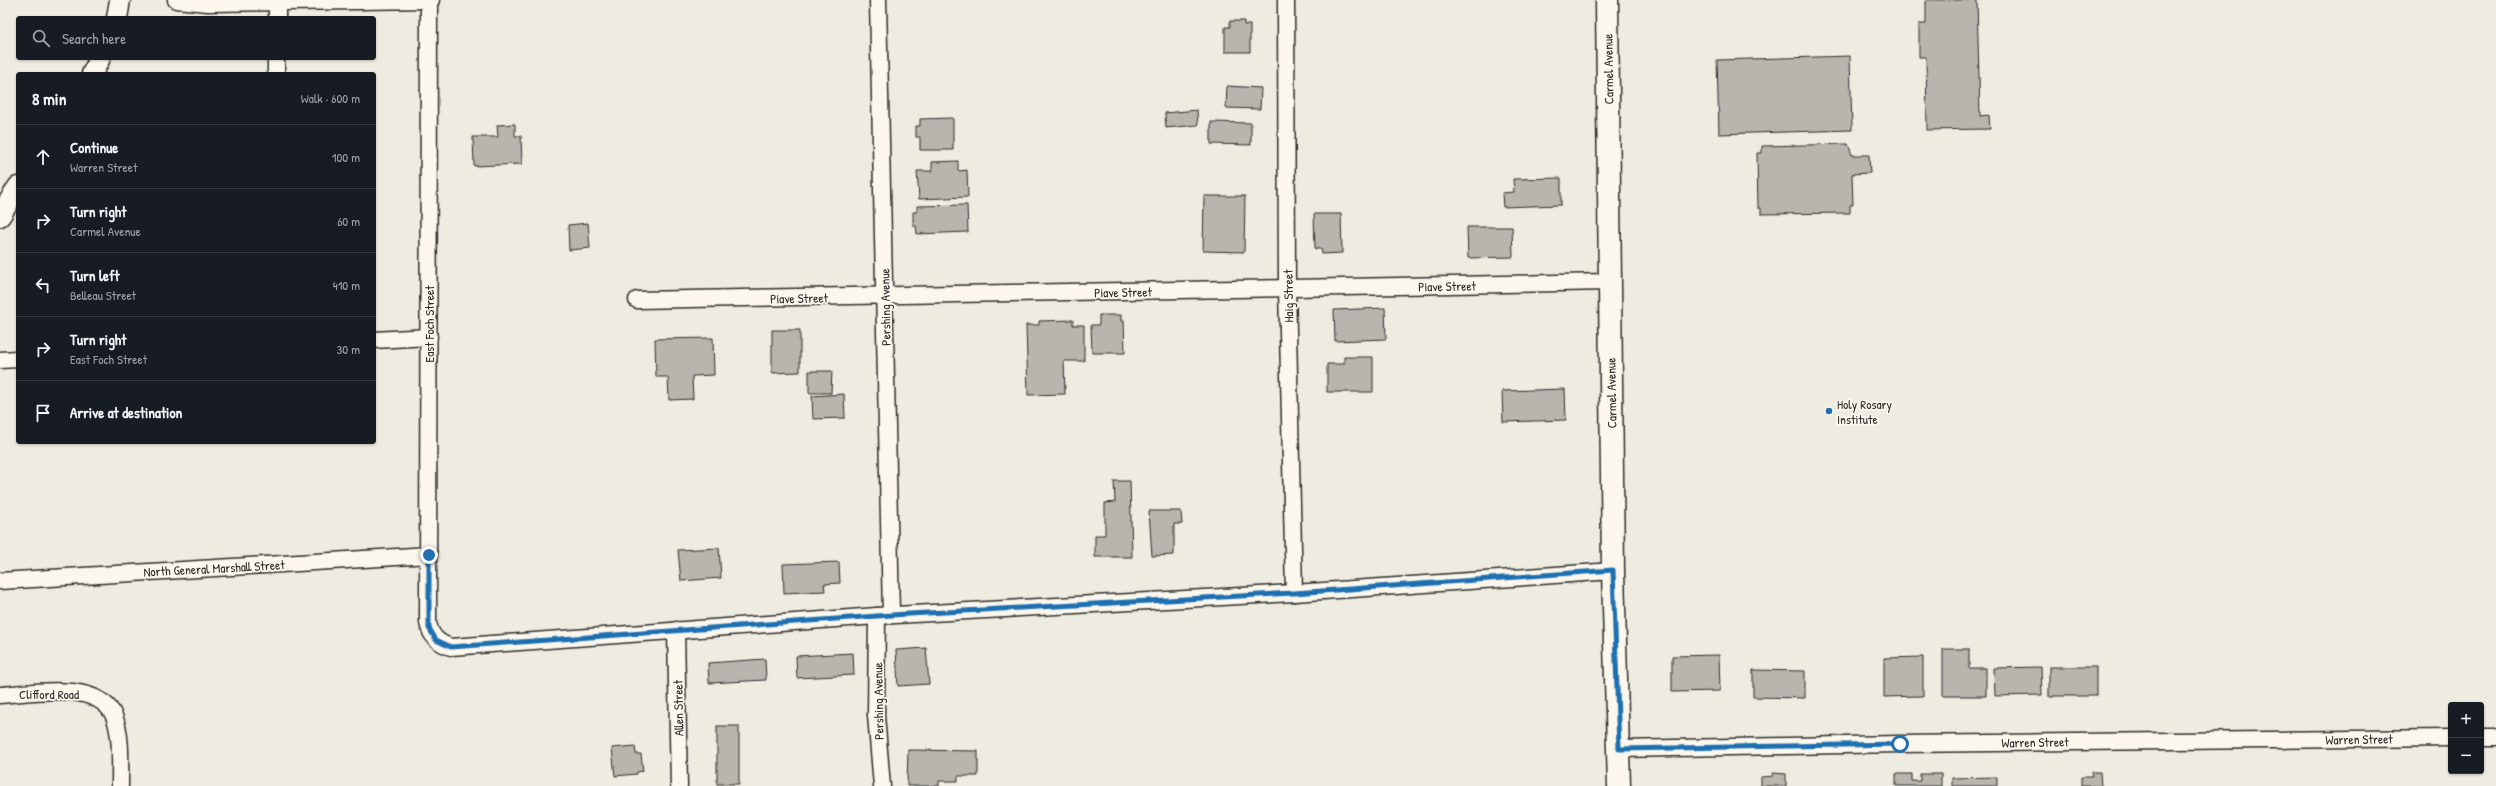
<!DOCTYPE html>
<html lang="en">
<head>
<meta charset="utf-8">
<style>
  :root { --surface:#171b24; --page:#242831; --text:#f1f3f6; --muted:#9ea1a6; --line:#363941 }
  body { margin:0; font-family:"Patrick Hand",sans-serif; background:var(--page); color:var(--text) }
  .controls { position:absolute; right:12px; bottom:12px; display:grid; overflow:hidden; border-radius:4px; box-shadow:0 1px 3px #0004 }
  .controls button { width:36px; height:36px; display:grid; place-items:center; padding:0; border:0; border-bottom:1px solid var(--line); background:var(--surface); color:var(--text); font:20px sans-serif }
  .stop { position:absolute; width:12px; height:12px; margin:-9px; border:3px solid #1f6fb2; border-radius:50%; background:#fff }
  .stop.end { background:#1f6fb2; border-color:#fff; box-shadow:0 1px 4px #0008 }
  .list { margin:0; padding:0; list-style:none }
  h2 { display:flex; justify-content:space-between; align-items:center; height:52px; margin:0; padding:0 16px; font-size:17px }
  h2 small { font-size:13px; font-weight:400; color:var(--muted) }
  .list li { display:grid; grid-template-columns:26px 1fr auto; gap:12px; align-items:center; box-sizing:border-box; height:64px; padding:0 16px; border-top:1px solid var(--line) }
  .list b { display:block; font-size:15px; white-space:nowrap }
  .list p { margin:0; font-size:13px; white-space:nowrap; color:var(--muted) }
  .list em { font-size:13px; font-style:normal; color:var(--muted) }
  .icon { flex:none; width:22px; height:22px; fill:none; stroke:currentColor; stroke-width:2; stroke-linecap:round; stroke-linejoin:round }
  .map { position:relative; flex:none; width:2496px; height:786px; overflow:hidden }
  .search { position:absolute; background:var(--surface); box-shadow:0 1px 3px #0004; left:16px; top:16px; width:360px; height:44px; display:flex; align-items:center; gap:10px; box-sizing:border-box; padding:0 14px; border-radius:4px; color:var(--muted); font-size:15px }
  .panel { position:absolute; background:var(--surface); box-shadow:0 1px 3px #0004; left:16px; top:72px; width:360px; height:372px; border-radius:4px }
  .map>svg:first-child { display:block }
</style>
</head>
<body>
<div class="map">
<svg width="2496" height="786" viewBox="0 0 2496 786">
  <rect width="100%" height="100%" fill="#eeebe0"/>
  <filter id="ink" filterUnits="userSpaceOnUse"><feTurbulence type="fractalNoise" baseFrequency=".025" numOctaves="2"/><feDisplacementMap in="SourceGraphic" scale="8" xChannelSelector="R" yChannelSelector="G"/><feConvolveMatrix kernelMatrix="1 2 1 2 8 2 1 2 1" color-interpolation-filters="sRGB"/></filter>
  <g filter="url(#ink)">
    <g fill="#b8b5ae" stroke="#2b2b2b">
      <polygon points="1926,0 1977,0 1980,116 1989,115 1990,129 1927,130 1926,57 1919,57 1919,24 1926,24"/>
      <polygon points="1230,21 1244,21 1244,25 1250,25 1250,52 1225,52 1225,27 1230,27"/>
      <polygon points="1850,56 1852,130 1719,134 1717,60"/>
      <polygon points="1227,86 1261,88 1260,109 1226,108"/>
      <polygon points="1197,110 1198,125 1166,128 1165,113"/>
      <polygon points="953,118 953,150 920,150 920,137 916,137 916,126 920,126 920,119"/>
      <polygon points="1211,122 1251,123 1251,145 1211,144"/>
      <polygon points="515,124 515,136 521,136 522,164 474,166 473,137 498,137 497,125"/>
      <polygon points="1848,144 1852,155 1869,155 1870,173 1852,174 1853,205 1850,205 1850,213 1761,214 1761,208 1758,208 1757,153 1762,153 1762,146"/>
      <polygon points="958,161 958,171 967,170 968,197 919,199 917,171 932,171 932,162"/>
      <polygon points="1561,178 1561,205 1503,207 1502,193 1514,192 1513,179"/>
      <polygon points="1204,196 1245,196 1244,252 1203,251"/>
      <polygon points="967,205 968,232 917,234 916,226 913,226 913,212 917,212 917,206"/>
      <polygon points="1314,214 1341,214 1342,253 1322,254 1321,249 1315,249"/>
      <polygon points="588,223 590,248 569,250 568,225"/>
      <polygon points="1467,227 1512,227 1513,257 1468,258"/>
      <polygon points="1385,308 1386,339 1335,341 1334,310"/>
      <polygon points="1099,315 1121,315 1121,321 1124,321 1125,353 1092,353 1091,325 1099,325"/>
      <polygon points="1073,320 1073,325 1084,325 1084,361 1064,361 1065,394 1028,395 1026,325 1039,325 1039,321"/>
      <polygon points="772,330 800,330 800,372 772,373"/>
      <polygon points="713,338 714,375 692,376 693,399 669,400 668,377 656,377 655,339"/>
      <polygon points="1344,357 1373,357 1373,392 1327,392 1327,364 1344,364"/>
      <polygon points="809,371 832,371 831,393 809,393"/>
      <polygon points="1565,389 1566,420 1503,422 1502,391"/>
      <polygon points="844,394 845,418 813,419 812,396"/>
      <polygon points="1114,481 1130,481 1132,557 1095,557 1095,535 1105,535 1105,503 1115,502"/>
      <polygon points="1149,511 1181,511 1182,524 1174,524 1174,555 1152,556"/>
      <polygon points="719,548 721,578 681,581 678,550"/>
      <polygon points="839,562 840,583 824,584 825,591 784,593 783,564"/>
      <polygon points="926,648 929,684 898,686 896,650"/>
      <polygon points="1943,649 1969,649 1969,668 1986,668 1986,696 1943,696"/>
      <polygon points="853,653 854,675 797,678 796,656"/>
      <polygon points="1719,655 1720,691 1672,692 1672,656"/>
      <polygon points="1923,657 1923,696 1884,697 1884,658"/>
      <polygon points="765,659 766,680 709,683 708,663"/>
      <polygon points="2041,667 2042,695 1995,696 1994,668"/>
      <rect x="2049" y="667" width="47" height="29"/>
      <polygon points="1753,670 1805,671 1805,698 1753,697"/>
      <rect x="717" y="726" width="22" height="58"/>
      <polygon points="635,746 636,754 641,754 643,771 637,772 637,774 615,776 612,748"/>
      <polygon points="908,750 978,751 978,776 958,776 958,781 939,781 939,786 907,786"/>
      <polygon points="2091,772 2100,772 2101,786 2081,786 2081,777 2092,777"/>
      <polygon points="1773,773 1786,774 1786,786 1761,786 1761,777 1773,776"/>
      <polygon points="1896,774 1912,774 1912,781 1920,781 1920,774 1941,774 1941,786 1896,786"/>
      <polygon points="1997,777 1997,786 1952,786 1952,778"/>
    </g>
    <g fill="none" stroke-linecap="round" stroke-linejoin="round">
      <g stroke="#2b2b2b" stroke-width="19">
        <g id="minor">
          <polyline points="176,0 208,3 431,0"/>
          <path d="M429,0L428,622C430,636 438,643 451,647L877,616L1294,593L1613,571"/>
          <polyline points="878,0 891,615"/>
          <polyline points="1286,0 1287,288 1294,593"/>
          <polyline points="277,18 277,2"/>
          <polyline points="276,74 276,58"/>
          <polyline points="637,300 1610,282"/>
          <polyline points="374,340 429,337"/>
          <polyline points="0,360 18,359"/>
          <polyline points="0,581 429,555"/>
          <polyline points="877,616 876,715 882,786"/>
          <polyline points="676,630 679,786"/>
          <path d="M0,695C31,693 98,680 114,716C122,736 120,764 120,786"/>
          <polyline points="2481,738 2496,738"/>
          <polyline points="1619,749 1900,744 2451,738"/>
        </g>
      </g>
      <g stroke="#2b2b2b" stroke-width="23">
        <g id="tertiary">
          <polyline points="117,18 120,0"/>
          <polyline points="92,74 100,58"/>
          <polyline points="0,216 18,187"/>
        </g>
      </g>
      <g stroke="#2b2b2b" stroke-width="25">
        <polyline id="secondary" points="1607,0 1613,571 1619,786"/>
      </g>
      <use href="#minor" stroke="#fbf7ec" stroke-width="16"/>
      <use href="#tertiary" stroke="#fbf7ec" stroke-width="20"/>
      <use href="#secondary" stroke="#fbf7ec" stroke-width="22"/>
    </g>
  </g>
  <g fill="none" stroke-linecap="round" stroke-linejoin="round" filter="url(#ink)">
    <polyline stroke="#1f6fb2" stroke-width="5" points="429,555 429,628 436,640 451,647 891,615 1294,593 1613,570 1619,749 1900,744"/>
  </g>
  <circle fill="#1f6fb2" stroke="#fbf7ec" stroke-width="1.5" cx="1829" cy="411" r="4"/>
  <g text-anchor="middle" stroke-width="3.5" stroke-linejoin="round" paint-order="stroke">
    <g font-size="13" fill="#2b2b2b" stroke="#fbf7ec">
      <text transform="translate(1608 69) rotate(-91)" y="5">Carmel Avenue</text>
      <text transform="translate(1447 286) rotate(-1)" y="5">Piave Street</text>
      <text transform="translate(1123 292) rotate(-1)" y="5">Piave Street</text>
      <text transform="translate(1288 296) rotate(-91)" y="5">Haig Street</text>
      <text transform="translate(799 298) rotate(-1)" y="5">Piave Street</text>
      <text transform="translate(885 307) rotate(-91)" y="5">Pershing Avenue</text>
      <text transform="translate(429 324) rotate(-90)" y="5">East Foch Street</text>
      <text transform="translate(1611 393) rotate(-91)" y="5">Carmel Avenue</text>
      <text transform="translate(214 568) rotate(-3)" y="5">North General Marshall Street</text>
      <text x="49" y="699">Clifford Road</text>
      <text transform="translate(878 701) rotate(-91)" y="5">Pershing Avenue</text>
      <text transform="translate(678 708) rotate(-91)" y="5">Allen Street</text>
      <text transform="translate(2359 739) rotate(-1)" y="5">Warren Street</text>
      <text transform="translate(2035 742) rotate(-1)" y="5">Warren Street</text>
    </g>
    <g font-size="13" fill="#2b2b2b" stroke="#fbf7ec" text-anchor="start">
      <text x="1837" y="409">Holy Rosary<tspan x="1837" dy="15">Institute</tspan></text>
    </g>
  </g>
</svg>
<div class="controls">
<button>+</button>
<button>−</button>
</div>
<div class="stop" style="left:1900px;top:744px"></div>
<div class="stop end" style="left:429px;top:555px"></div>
<div class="search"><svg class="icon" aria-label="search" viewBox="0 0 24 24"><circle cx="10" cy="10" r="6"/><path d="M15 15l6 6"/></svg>Search here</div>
<section class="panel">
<h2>8 min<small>Walk · 600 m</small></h2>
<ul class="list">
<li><svg class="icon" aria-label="ahead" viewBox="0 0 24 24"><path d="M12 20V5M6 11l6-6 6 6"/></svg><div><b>Continue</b><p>Warren Street</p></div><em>100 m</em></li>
<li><svg class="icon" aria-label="right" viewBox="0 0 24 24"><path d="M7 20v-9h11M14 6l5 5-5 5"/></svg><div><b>Turn right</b><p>Carmel Avenue</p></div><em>60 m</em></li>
<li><svg class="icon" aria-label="left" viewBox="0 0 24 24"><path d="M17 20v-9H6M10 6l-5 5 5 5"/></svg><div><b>Turn left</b><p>Belleau Street</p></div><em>410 m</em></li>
<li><svg class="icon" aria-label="right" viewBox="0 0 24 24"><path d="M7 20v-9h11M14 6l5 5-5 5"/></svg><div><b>Turn right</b><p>East Foch Street</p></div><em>30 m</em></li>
<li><svg class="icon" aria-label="arrive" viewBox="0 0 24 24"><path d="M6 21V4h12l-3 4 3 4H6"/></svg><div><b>Arrive at destination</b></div></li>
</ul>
</section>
</div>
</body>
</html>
